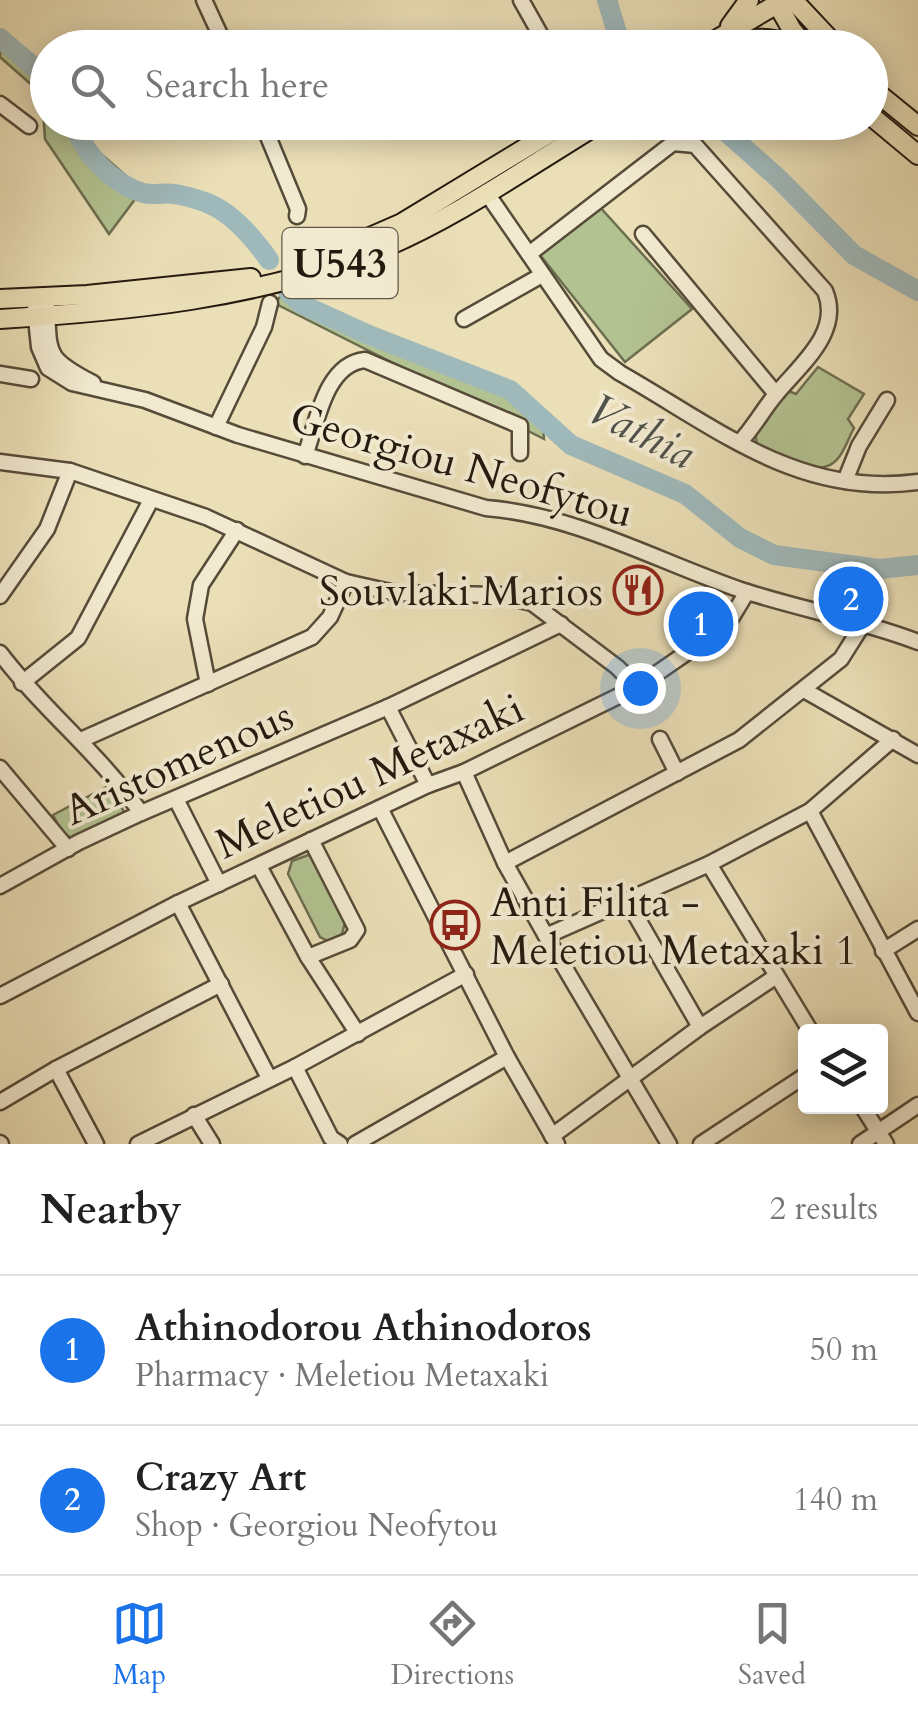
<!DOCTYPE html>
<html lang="en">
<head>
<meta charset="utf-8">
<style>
  :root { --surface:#fff; --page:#f6f6f6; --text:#222; --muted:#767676; --line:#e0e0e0; --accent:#1a73e8 }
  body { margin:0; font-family:Cardo,serif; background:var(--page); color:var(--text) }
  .controls { position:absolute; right:30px; bottom:30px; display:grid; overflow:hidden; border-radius:10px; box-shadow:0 5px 25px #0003 }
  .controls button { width:90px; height:90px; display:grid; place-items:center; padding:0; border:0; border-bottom:2px solid var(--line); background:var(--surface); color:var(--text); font:50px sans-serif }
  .you { position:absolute; left:640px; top:688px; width:35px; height:35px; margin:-25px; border:8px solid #fff; border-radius:50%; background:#1a73e8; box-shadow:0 0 0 15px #1a73e833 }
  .badge { display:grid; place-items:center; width:65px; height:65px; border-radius:50%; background:var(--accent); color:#fff; font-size:32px; font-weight:700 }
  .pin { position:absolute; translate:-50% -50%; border:5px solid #fff; box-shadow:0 2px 10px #0006 }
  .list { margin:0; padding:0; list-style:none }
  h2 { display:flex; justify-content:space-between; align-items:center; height:130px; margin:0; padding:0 40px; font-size:42px }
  h2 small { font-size:32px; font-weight:400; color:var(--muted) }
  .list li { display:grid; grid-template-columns:65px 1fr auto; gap:30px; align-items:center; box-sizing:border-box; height:150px; padding:0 40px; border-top:2px solid var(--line) }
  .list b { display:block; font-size:38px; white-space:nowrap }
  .list p { margin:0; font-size:32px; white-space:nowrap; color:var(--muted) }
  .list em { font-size:32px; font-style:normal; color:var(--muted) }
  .icon { flex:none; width:55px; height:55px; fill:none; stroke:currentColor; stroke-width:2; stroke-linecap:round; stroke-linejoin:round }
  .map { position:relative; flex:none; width:918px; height:1144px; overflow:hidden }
  .search { position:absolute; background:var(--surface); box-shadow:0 5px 25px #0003; left:30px; right:30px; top:30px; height:110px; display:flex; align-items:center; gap:25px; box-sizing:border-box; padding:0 35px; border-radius:55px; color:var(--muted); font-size:38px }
  .sheet { height:430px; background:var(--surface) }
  nav { display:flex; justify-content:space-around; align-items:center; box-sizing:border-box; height:140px; border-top:2px solid var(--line); background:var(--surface); font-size:28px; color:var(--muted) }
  nav a { display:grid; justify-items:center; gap:5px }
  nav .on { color:var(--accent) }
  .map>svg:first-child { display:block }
</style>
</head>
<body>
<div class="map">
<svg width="918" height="1144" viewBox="0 0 918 1144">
  <rect width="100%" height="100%" fill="#ebdfb7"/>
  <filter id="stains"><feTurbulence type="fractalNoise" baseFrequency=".002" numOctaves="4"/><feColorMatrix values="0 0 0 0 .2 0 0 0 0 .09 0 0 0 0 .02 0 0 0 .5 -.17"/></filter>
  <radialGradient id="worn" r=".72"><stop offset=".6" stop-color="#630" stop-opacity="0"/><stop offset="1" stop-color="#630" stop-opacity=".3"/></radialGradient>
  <g fill="#b3c291" stroke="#6c6e50" stroke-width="2.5">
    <polygon points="0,32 47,70 48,122 83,123 92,146 142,190 109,234 45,139 42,94 0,57"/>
    <polygon points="599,206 692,309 625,362 540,255"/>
    <polygon points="282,295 506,394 543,426 544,439 274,303"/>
    <path d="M818,367L864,394L848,419L854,428C848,439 843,456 833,463C815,478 775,451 757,444C751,420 772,407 786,390L796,394Z"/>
    <polygon points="110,785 126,816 74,839 63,834 53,815"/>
    <polygon points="308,855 319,860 347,915 342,934 328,941 320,937 288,874 292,861"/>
  </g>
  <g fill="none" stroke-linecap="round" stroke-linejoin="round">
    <g stroke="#9fb9bb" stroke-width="20">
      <polyline points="607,0 618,36 633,48"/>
      <polyline points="0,38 48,79"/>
      <path d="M74,122C82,153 113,184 143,193C154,196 164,192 174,194C184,195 196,199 205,202C232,212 253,237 269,260"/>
      <polyline points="715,122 779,179 854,255 918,291"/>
      <polyline points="288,292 301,304 369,335 510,390 571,445 685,494 740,538 774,555 879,569 918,565"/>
    </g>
    <g stroke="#564b39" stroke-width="19">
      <g id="minor">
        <polyline points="204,0 226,48"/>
        <polyline points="521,0 548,48"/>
        <polyline points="0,104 29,126"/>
        <polyline points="262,122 298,209 297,216"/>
        <path d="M486,192L601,359L620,373C717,428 799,498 918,482"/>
        <polyline points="643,234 776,394"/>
        <path d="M529,254L673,143L695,145L825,291C843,334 797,367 773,398C762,412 752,429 740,442"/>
        <path d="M46,297C51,352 40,356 93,383"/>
        <path d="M35,309L39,347L48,368L72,383L145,400L238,435L486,508C575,515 657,561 741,590C799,609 861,620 918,642"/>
        <polyline points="464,319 542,275"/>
        <polyline points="0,374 31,379"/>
        <polyline points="216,427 264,327 270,303"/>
        <path d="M305,456C317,423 325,364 365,360L520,426V453"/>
        <polyline points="0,462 70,471 206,517 346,582 395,593 500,595 532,603 617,667 637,687"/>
        <polyline points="845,481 859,446 887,400"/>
        <polyline points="0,596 47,529 70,471"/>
        <path d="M0,653C43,710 100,754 141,813"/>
        <polyline points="22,683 78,638 151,500"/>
        <polyline points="208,684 195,619 201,585 237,530"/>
        <polyline points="804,690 918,755"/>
        <polyline points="388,707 428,785"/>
        <polyline points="660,739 677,773"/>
        <polyline points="81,740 312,637 330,617 346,582"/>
        <polyline points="0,768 68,849"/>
        <polyline points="464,772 505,863 546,936 669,1144"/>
        <polyline points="176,799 219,884"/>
        <polyline points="380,808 507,1057 557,1144"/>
        <polyline points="810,811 918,1013"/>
        <polyline points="505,863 739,740 841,659 863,624"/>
        <polyline points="709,864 811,1032"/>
        <polyline points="259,866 308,957 358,1034"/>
        <polyline points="0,886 79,842 141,813 388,707 561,624"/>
        <polyline points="628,902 700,1027"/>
        <polyline points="178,903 269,1078"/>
        <polyline points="546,936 709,864 810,811 893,739"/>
        <polyline points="883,951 918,929"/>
        <polyline points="308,957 350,940 357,930 311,840"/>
        <polyline points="0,996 178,903 428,785 464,772 637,687 727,625 747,592"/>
        <polyline points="295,1067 331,1138 340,1144"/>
        <polyline points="56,1069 96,1144"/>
        <polyline points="0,1102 56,1069 221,984"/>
        <polyline points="862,1106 886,1144"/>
        <polyline points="194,1115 212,1144"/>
        <polyline points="552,1136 700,1027 775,977"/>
        <polyline points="0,1143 1,1144"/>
        <polyline points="138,1144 295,1067 466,974"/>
        <polyline points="355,1144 507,1057"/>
        <polyline points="701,1144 806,1075"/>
        <polyline points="860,1144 918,1105"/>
      </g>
    </g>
    <g stroke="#251a0f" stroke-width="22">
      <g id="major">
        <polyline points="775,0 792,30 807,48"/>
        <polyline points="793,0 838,48"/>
        <polyline points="730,26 749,0"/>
        <path d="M740,40C761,38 777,37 796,48"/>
        <polyline points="702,48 784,0"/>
        <polyline points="870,87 918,126"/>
        <polyline points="870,115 918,155"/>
        <polyline points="333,253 402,223 568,122"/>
        <polyline points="0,299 87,295 251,278"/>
        <path d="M0,319C126,311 257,299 376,251C455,219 529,166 602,122"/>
      </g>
    </g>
    <use href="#minor" stroke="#f2ead0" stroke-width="14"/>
    <use href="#major" stroke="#ebdfb7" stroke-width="18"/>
  </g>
  <defs>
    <g id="restaurant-ring" transform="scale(2.5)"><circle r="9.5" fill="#f2ead0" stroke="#8f2418" stroke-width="1.5"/><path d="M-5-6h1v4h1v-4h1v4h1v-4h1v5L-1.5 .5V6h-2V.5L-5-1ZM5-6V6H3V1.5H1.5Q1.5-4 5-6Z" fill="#8f2418"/></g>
    <g id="bus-ring" transform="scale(2.5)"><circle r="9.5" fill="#f2ead0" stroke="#8f2418" stroke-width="1.5"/><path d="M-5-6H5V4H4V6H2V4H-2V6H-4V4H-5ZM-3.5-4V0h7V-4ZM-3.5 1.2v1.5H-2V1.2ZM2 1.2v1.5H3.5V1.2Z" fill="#8f2418"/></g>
  </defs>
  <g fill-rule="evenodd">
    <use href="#restaurant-ring" x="638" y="590"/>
    <use href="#bus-ring" x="455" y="925"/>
  </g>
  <g text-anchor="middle" stroke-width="8" stroke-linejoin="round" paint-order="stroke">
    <rect fill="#f2ead0" stroke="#625849" stroke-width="2.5" x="282.5" y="228" width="115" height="70" rx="8"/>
    <g font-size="40" font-weight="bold" fill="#251a0f">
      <text x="340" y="277">U543</text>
    </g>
    <g font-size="42" fill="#251a0f" stroke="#f2ead0">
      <text transform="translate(462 464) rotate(16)" y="15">Georgiou Neofytou</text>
      <text transform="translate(178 762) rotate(-24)" y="15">Aristomenous</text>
      <text transform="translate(369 775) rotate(-25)" y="15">Meletiou Metaxaki</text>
    </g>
    <g font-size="42" fill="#251a0f" stroke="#f2ead0" text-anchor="end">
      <text x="603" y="605">Souvlaki Marios</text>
      <text x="490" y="916" text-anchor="start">Anti Filita -<tspan x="490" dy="48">Meletiou Metaxaki 1</tspan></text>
    </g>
    <g font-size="45" font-style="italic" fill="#50524b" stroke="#f2ead0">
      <text transform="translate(642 430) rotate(27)" y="16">Vathia</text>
    </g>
  </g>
  <rect width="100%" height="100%" filter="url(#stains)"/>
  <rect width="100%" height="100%" fill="url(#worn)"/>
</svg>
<div class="controls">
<button><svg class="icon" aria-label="layers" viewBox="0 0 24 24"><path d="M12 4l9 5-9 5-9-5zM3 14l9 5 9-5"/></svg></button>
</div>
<div class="you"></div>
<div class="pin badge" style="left:701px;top:624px">1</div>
<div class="pin badge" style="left:851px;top:599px">2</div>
<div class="search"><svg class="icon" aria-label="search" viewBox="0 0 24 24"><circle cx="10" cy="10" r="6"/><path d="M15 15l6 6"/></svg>Search here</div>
</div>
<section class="sheet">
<h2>Nearby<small>2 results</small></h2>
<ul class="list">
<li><span class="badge">1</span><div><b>Athinodorou Athinodoros</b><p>Pharmacy · Meletiou Metaxaki</p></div><em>50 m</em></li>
<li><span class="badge">2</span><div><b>Crazy Art</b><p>Shop · Georgiou Neofytou</p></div><em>140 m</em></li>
</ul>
</section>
<nav>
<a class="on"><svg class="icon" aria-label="map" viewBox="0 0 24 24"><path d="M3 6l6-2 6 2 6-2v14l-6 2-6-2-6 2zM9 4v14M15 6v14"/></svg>Map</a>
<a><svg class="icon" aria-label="directions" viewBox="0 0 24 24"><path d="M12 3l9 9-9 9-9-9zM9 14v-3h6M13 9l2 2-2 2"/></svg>Directions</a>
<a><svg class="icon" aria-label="saved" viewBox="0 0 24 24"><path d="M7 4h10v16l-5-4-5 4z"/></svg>Saved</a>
</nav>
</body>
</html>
